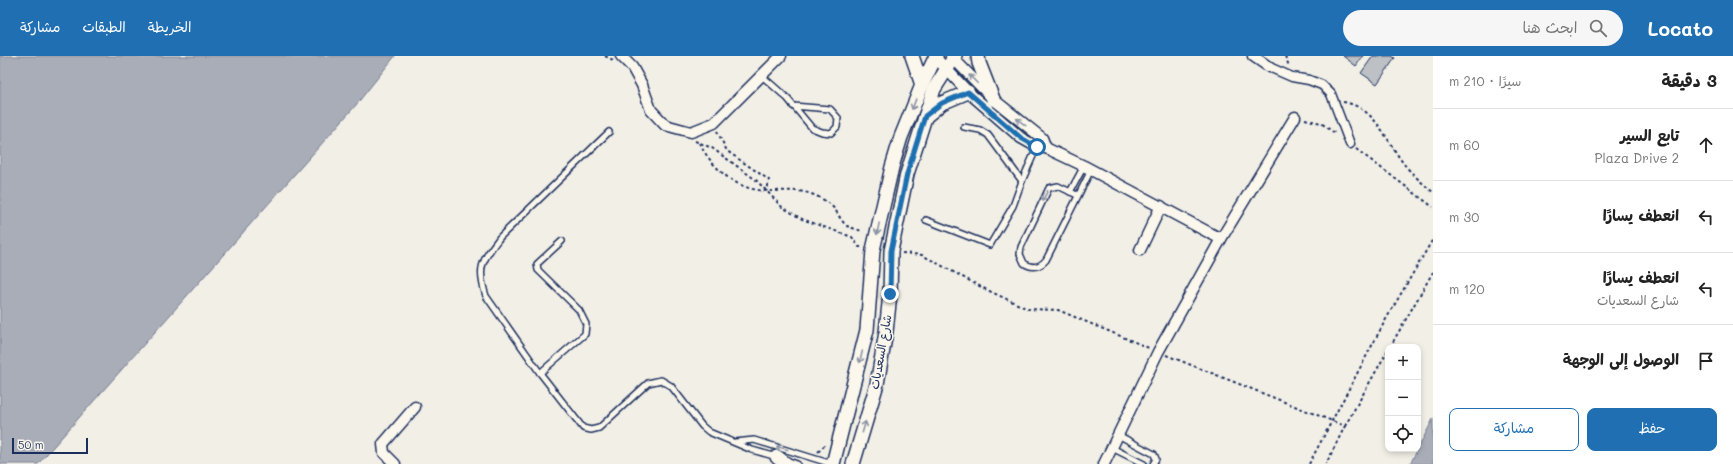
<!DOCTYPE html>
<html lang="ar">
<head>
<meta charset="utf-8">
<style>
  :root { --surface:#fff; --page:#f6f6f6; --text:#222; --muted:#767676; --line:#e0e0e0; --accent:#1f6fb2 }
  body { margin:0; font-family:Mali,"Playpen Sans Arabic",sans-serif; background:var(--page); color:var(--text); direction:rtl }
  .controls { position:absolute; right:12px; bottom:12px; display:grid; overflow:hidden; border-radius:8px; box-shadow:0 2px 6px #0003 }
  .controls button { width:36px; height:36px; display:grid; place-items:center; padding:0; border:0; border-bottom:1px solid var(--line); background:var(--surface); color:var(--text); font:20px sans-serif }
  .scale { position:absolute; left:12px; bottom:10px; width:76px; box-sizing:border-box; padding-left:4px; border:2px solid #1b2f5e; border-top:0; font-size:11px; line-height:14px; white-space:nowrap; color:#1b2f5e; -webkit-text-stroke:3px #fbf7ec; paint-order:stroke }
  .stop { position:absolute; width:12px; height:12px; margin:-9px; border:3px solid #1f6fb2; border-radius:50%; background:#fff }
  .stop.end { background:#1f6fb2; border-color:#fff; box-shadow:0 1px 4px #0008 }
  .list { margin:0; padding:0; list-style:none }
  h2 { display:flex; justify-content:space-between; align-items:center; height:52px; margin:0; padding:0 16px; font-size:17px }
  h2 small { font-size:13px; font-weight:400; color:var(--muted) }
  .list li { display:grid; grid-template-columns:26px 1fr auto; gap:12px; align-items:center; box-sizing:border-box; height:72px; padding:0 16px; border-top:1px solid var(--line) }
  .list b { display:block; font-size:15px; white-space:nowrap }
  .list p { margin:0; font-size:13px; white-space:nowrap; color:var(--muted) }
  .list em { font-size:13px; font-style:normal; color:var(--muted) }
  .actions { display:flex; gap:8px; padding:12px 16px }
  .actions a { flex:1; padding:9px 0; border:1px solid var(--accent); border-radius:8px; text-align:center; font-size:14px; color:var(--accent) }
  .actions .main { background:var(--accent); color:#fff }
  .icon { flex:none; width:22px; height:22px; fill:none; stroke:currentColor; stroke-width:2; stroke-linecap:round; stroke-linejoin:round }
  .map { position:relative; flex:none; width:1433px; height:408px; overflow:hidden; direction:ltr }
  header { display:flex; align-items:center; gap:24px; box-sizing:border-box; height:56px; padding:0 20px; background:var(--accent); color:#fff }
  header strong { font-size:19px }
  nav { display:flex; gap:22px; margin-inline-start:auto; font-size:14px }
  .search { width:280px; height:36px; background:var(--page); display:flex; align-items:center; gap:10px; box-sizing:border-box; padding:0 14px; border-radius:22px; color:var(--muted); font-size:15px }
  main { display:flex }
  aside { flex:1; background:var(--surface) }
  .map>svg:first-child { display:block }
</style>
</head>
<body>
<header>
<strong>Locato</strong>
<div class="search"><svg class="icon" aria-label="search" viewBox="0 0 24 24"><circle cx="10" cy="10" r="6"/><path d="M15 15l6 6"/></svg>ابحث هنا</div>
<nav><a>الخريطة</a><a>الطبقات</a><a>مشاركة</a></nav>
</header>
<main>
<aside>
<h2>3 دقيقة<small>سيرًا · 210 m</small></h2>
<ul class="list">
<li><svg class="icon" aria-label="ahead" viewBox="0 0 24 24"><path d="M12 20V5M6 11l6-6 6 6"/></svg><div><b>تابع السير</b><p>Plaza Drive 2</p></div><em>60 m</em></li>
<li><svg class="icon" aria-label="left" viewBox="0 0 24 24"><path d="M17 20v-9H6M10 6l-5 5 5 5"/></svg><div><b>انعطف يسارًا</b></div><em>30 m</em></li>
<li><svg class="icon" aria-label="left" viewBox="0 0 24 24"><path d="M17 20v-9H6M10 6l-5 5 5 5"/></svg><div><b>انعطف يسارًا</b><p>شارع السعديات</p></div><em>120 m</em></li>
<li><svg class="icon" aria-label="arrive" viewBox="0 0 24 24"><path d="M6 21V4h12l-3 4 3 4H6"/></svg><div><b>الوصول إلى الوجهة</b></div></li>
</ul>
<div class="actions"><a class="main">حفظ</a><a>مشاركة</a></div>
</aside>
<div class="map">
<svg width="1433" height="408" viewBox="0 0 1433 408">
  <rect width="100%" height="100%" fill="#f2efe6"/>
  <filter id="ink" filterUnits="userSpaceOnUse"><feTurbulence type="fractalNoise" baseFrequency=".025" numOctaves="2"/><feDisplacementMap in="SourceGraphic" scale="8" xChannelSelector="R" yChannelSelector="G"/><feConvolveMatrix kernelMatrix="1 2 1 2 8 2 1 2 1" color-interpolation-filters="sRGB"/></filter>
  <g filter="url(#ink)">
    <g fill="#a9adb7" stroke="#707b93">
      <polygon points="0,0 395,0 356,49 38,408 0,408"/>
      <polygon points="1433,363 1433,408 1410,408"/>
    </g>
    <g fill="#bdc0c4" stroke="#1b2f5e">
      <polygon points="1343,0 1363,0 1356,10"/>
      <polygon points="1373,0 1392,0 1395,2 1377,28 1361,17"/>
    </g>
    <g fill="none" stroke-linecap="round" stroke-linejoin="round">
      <g stroke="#1b2f5e" stroke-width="8">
        <g id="service">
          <polyline points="762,20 787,42 812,72 822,76 831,77 837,71 838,62 830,53 793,50"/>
          <polyline points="964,71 980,74 988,79 1022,125"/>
          <path d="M609,76L500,181C483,204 476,210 486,240L540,317L583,372L591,374L599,372L648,327L661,324L671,330L702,370L709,376L752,394L777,401"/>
          <polyline points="1070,136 1084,110"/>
          <path d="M1077,139L1058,130L1049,132L1021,191L1020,198L1024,207C1032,213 1040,211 1046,204L1091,114"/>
          <polyline points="926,164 990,189 1013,150 1022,125 1037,91"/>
          <polyline points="540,317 585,278 586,268 579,254 538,214 537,208 562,185"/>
          <polyline points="1118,379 1154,398 1156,403 1153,408"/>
          <polyline points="735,386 754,384 832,408"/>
          <polyline points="1112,392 1144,408"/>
          <polyline points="786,404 797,408"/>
        </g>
      </g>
      <g stroke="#1b2f5e" stroke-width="11">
        <polyline id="pedestrian" points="1269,11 1292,21 1309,24 1322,29 1331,38 1350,88"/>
      </g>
      <g stroke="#1b2f5e" stroke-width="13">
        <g id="minor">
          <polyline points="621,0 632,11 642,29 651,54 665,69 691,76 714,67 781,0"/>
          <polyline points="934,0 968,36 1021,82 1037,91 1046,92 1084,110 1221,183"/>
          <polyline points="951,0 993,43 1042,82 1046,92"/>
          <polyline points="1253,0 1269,11"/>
          <polyline points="1140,194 1161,150"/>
          <polyline points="395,408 384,397 383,388 415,351"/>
          <polyline points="1104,408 1158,296 1221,183 1295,61"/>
        </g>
      </g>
      <g stroke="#1b2f5e" stroke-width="16">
        <g id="tertiary">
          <polyline points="912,0 922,29"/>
          <polyline points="978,0 979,7 993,43"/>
          <polyline points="925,61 942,47 968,36"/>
          <polyline points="777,401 786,408"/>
          <polyline points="833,408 867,274 873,194 892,111 901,81 922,29 936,0"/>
          <polyline points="853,408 877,328 886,276 890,238 891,195 907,118 934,33 955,0"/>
        </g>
      </g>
      <g stroke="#1b2f5e" stroke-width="2" stroke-dasharray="3 3" stroke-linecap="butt">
        <polyline points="605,0 613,4"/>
        <polyline points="1285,0 1289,10"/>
        <path d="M1343,46C1376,51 1386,85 1404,108C1410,116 1425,130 1433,136"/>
        <polyline points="1305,63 1321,67 1336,78"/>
        <polyline points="717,75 727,95 769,124 767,135"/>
        <polyline points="695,85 712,92 756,124 782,151 802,163 852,181 859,191 862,191"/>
        <path d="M699,87C714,114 737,135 769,135C785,135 799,133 814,139C822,142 831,148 836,155C839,160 842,166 847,170C851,172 857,173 861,175"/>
        <polyline points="1356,93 1433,151"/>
        <polyline points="902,197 922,199 983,232 1028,253 1058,254 1149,292"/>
        <polyline points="1390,291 1433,216"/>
        <polyline points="1166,299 1345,370 1326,408"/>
        <polyline points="1345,370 1388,294"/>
        <polyline points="818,396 824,390 827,391"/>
        <polyline points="1309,408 1385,265 1433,183"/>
      </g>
      <use href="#service" stroke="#fbf7ec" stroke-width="5"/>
      <use href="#pedestrian" stroke="#fbf7ec" stroke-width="8"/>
      <use href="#minor" stroke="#fbf7ec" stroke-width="10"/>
      <use href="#tertiary" stroke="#fbf7ec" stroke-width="13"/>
    </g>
    <defs><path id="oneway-shaft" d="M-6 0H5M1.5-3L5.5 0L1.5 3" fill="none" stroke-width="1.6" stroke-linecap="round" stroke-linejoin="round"/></defs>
    <g stroke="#8b93a5">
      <use href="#oneway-shaft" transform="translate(973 23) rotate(-134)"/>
      <use href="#oneway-shaft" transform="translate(914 48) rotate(111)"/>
      <use href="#oneway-shaft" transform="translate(1021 66) rotate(-142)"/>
      <use href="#oneway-shaft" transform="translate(1045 140) rotate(117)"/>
      <use href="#oneway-shaft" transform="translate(878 173) rotate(101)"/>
      <use href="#oneway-shaft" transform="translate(861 301) rotate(103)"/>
      <use href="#oneway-shaft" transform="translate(864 371) rotate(-74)"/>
      <use href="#oneway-shaft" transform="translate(782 392) rotate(-163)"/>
    </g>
  </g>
  <g fill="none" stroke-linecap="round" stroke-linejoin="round" filter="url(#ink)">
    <polyline stroke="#1f6fb2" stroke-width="5" points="890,238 891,195 907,118 925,60 942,47 968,36 1021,82 1037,91"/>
  </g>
  <g text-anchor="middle" stroke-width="3" stroke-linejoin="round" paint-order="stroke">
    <g font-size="12" fill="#1b2f5e" stroke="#fbf7ec">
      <text transform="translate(881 296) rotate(-80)" y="4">شارع السعديات</text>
    </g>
  </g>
</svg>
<div class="controls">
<button>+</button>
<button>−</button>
<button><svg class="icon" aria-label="locate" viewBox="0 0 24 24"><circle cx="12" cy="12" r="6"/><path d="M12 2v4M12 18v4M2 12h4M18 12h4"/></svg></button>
</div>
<div class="scale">50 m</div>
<div class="stop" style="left:1037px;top:91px"></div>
<div class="stop end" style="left:890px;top:238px"></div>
</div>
</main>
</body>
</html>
